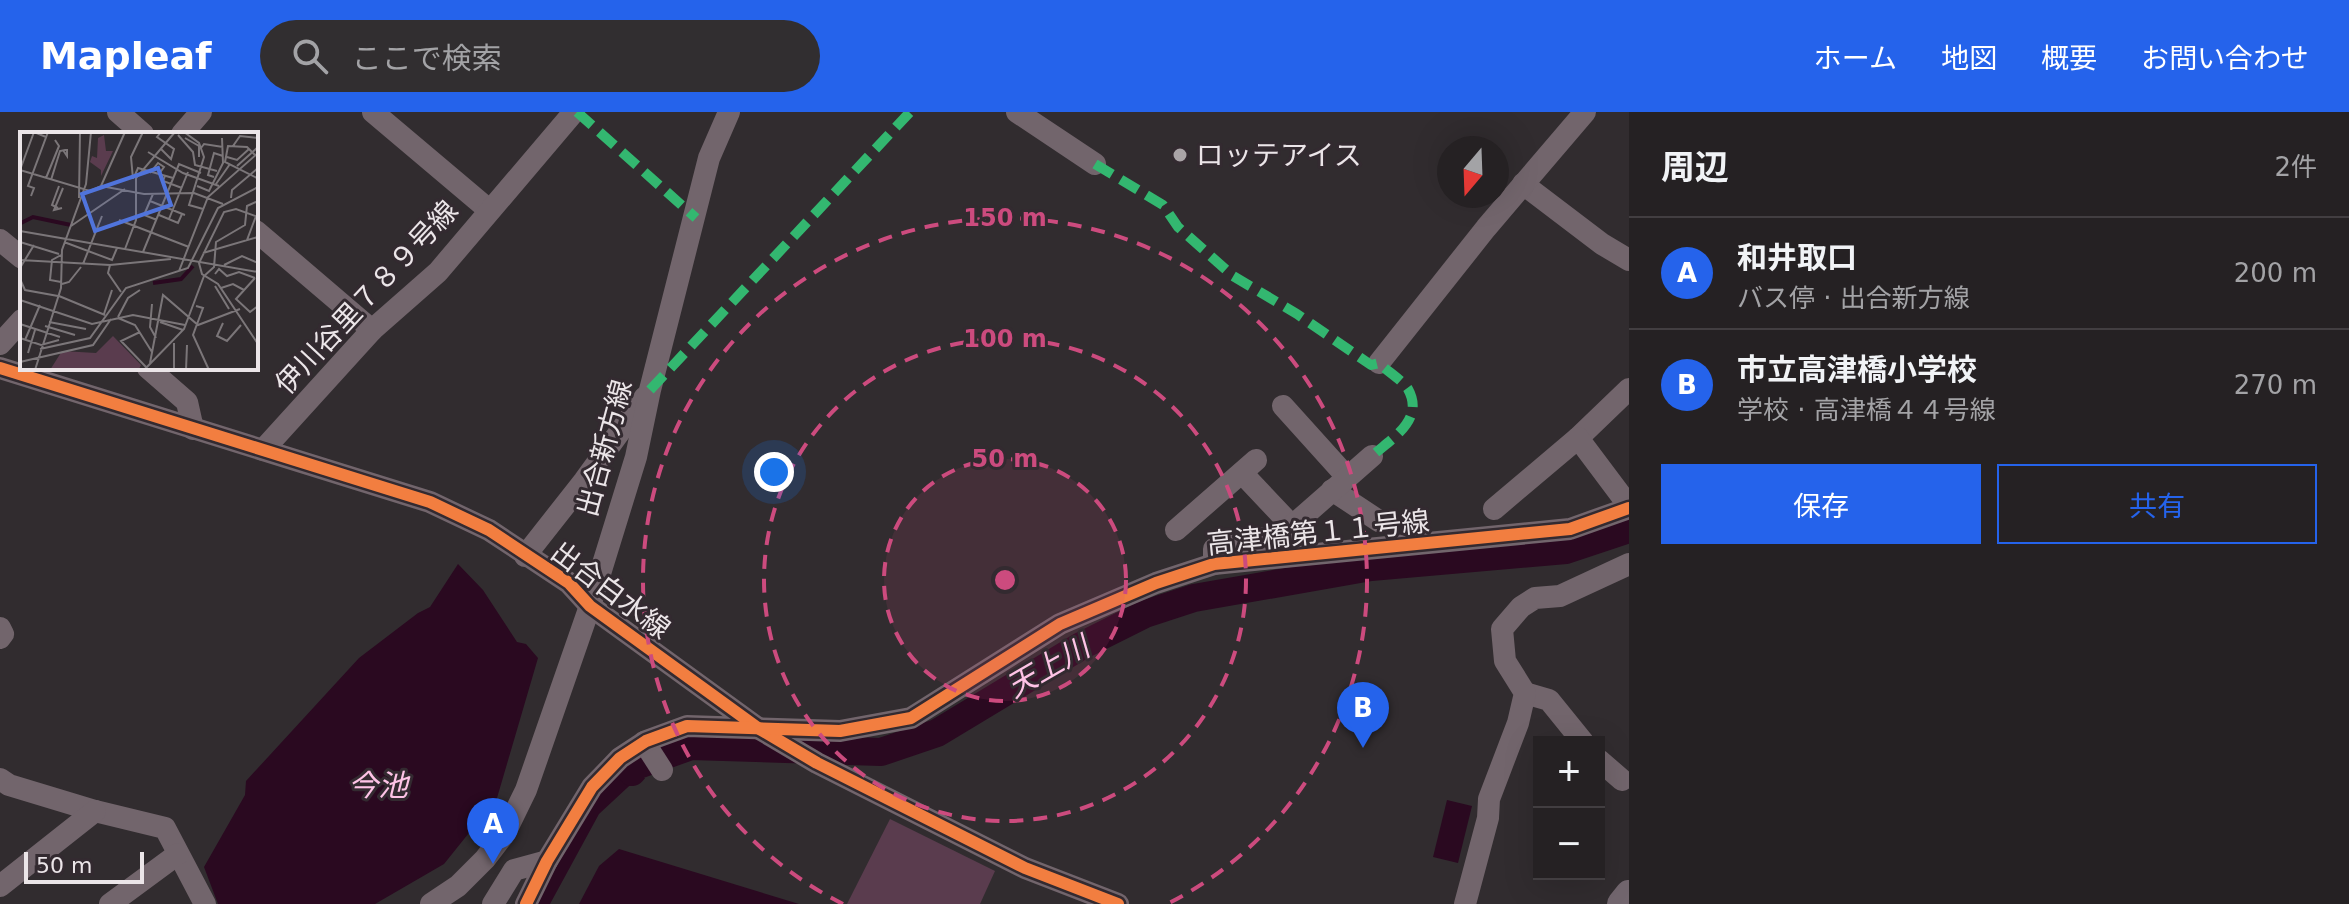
<!DOCTYPE html>
<html lang="ja">
<head>
<meta charset="utf-8">
<style>
  :root { --surface:#252123; --page:#312e30; --text:#f1f3f6; --muted:#a3a3a6; --line:#423e41; --accent:#2563eb }
  body { margin:0; font-family:"DejaVu Sans","Noto Sans JP",sans-serif; background:var(--page); color:var(--text) }
  .controls { position:absolute; right:24px; bottom:24px; display:grid; overflow:hidden; border-radius:0px; box-shadow:0 8px 32px #0002 }
  .controls button { width:72px; height:72px; display:grid; place-items:center; padding:0; border:0; border-bottom:2px solid var(--line); background:var(--surface); color:var(--text); font:40px sans-serif }
  .compass { position:absolute; left:1437px; top:24px; width:72px; height:72px; border-radius:50%; background:var(--surface); box-shadow:0 8px 32px #0002; rotate:199deg }
  .scale { position:absolute; left:24px; bottom:20px; width:120px; box-sizing:border-box; padding-left:8px; border:4px solid #ebe5e8; border-top:0; font-size:22px; line-height:28px; white-space:nowrap; color:#ebe5e8; -webkit-text-stroke:6px #332a30; paint-order:stroke }
  .you { position:absolute; left:774px; top:360px; width:28px; height:28px; margin:-20px; border:6px solid #fff; border-radius:50%; background:#1a73e8; box-shadow:0 0 0 12px #1a73e833 }
  .badge { display:grid; place-items:center; width:52px; height:52px; border-radius:50%; background:var(--accent); color:#fff; font-size:26px; font-weight:700 }
  .pin { position:absolute; translate:-50% -66px; filter:drop-shadow(0 2px 4px #0008) }
  .pin::after { content:''; position:absolute; top:42px; width:28px; height:24px; background:inherit; clip-path:polygon(0 0,100% 0,50% 100%) }
  .list { margin:0; padding:0; list-style:none }
  h2 { display:flex; justify-content:space-between; align-items:center; height:104px; margin:0; padding:0 32px; font-size:34px }
  h2 small { font-size:26px; font-weight:400; color:var(--muted) }
  .list li { display:grid; grid-template-columns:52px 1fr auto; gap:24px; align-items:center; box-sizing:border-box; height:112px; padding:0 32px; border-top:2px solid var(--line) }
  .list b { display:block; font-size:30px; white-space:nowrap }
  .list p { margin:0; font-size:26px; white-space:nowrap; color:var(--muted) }
  .list em { font-size:26px; font-style:normal; color:var(--muted) }
  .actions { display:flex; gap:16px; padding:24px 32px }
  .actions a { flex:1; padding:18px 0; border:2px solid var(--accent); border-radius:0px; text-align:center; font-size:28px; color:var(--accent) }
  .actions .main { background:var(--accent); color:#fff }
  .icon { flex:none; width:44px; height:44px; fill:none; stroke:currentColor; stroke-width:2; stroke-linecap:round; stroke-linejoin:round }
  .map { position:relative; flex:none; width:1629px; height:792px; overflow:hidden }
  header { display:flex; align-items:center; gap:48px; box-sizing:border-box; height:112px; padding:0 40px; background:var(--accent); color:#fff }
  header strong { font-size:38px }
  nav { display:flex; gap:44px; margin-inline-start:auto; font-size:28px }
  .search { width:560px; height:72px; background:var(--page); display:flex; align-items:center; gap:20px; box-sizing:border-box; padding:0 28px; border-radius:44px; color:var(--muted); font-size:30px }
  main { display:flex }
  aside { flex:1; background:var(--surface) }
  .map>svg:first-child { display:block }
</style>
</head>
<body>
<header>
<strong>Mapleaf</strong>
<div class="search"><svg class="icon" aria-label="search" viewBox="0 0 24 24"><circle cx="10" cy="10" r="6"/><path d="M15 15l6 6"/></svg>ここで検索</div>
<nav><a>ホーム</a><a>地図</a><a>概要</a><a>お問い合わせ</a></nav>
</header>
<main>
<div class="map">
<svg width="1629" height="792" viewBox="0 0 1629 792">
  <rect width="100%" height="100%" fill="#312c2f"/>
  <polygon fill="#5a3c4e" points="890,707 995,759 980,792 847,792"/>
  <g fill="#2a0920">
    <polygon points="458,452 483,478 517,530 526,532 538,546 497,686 444,752 375,792 218,792 204,755 245,683 246,669 359,546 418,501 430,495"/>
    <polygon points="645,640 653,653 647,657 649,662 643,666 641,663 599,702 550,792 535,792 597,684 621,659"/>
    <polygon points="1447,688 1472,694 1458,751 1433,745"/>
    <polygon points="619,737 799,792 579,792 599,754"/>
  </g>
  <g fill="none" stroke-linecap="round" stroke-linejoin="round">
    <polyline stroke="#2a0920" stroke-width="28" points="632,660 638,653 691,634 881,640 937,621 1081,534 1145,502 1194,486 1371,455 1566,438 1629,417"/>
    <g stroke="#72656c" stroke-width="22">
      <polyline points="118,0 143,22"/>
      <polyline points="373,0 489,98"/>
      <polyline points="1017,0 1095,52"/>
      <polyline points="182,22 201,0"/>
      <polyline points="1523,72 1602,132 1629,148"/>
      <polyline points="256,119 372,218"/>
      <polyline points="0,128 22,146"/>
      <polyline points="0,232 22,208"/>
      <polyline points="1379,251 1486,116 1585,0"/>
      <polyline points="0,256 430,390 489,418 569,471 590,494 758,616 817,651 1025,756 1118,792"/>
      <polyline points="148,256 187,290 193,317"/>
      <polyline points="1283,294 1347,365"/>
      <polyline points="1578,326 1629,277"/>
      <polyline points="263,338 372,218 438,160 574,0"/>
      <polyline points="1242,361 1292,414"/>
      <polyline points="1332,378 1379,409"/>
      <polyline points="1494,397 1578,326 1629,394"/>
      <polyline points="1176,418 1256,348"/>
      <polyline points="525,444 584,369 645,285"/>
      <polyline points="1214,452 1214,437 1283,422 1372,344"/>
      <polyline points="0,516 3,522 0,526"/>
      <polyline points="1525,581 1549,588 1583,630"/>
      <polyline points="644,630 662,658"/>
      <polyline points="1599,648 1622,668"/>
      <polyline points="0,667 9,673 95,699 165,716 205,792"/>
      <polyline points="0,774 95,699"/>
      <polyline points="110,792 178,742"/>
      <polyline points="431,792 458,774 485,747 505,721 526,678 590,494 636,345 650,278 709,46 729,0"/>
      <polyline points="493,792 514,758 547,749"/>
      <polyline points="526,792 547,749 592,675 620,646 646,629 687,614 840,619 911,606 1060,512 1156,471 1214,452 1570,417 1629,396"/>
      <polyline points="1465,792 1488,706 1489,687 1518,611 1525,581 1505,549 1502,517 1521,495 1535,486 1560,484 1629,452"/>
    </g>
    <polyline stroke="#72666e" stroke-width="28" points="1621,792 1629,782"/>
    <g stroke="#33b770" stroke-width="10" stroke-dasharray="20 10" stroke-linecap="butt">
      <polyline points="577,0 696,106"/>
      <path d="M1095,52L1163,93L1178,115L1233,164L1297,202L1371,253L1379,251C1387,259 1402,268 1408,277C1425,308 1392,326 1372,344"/>
      <polyline points="650,278 910,0"/>
    </g>
    <g stroke="#332a30" stroke-width="17">
      <g id="cycleway">
        <polyline points="0,256 430,390 489,418 569,471 590,494 758,616 817,651 1025,756 1118,792"/>
        <polyline points="526,792 547,749 592,675 620,646 646,629 687,614 840,619 911,606 1060,512 1156,471 1214,452 1570,417 1629,396"/>
      </g>
    </g>
    <use href="#cycleway" stroke="#f27e40" stroke-width="12"/>
  </g>
  <circle cx="1005" cy="468" r="121" fill="#cc4b7e" fill-opacity=".12"/>
  <g fill="none" stroke="#cc4b7e" stroke-width="4" stroke-dasharray="14 10">
    <circle cx="1005" cy="468" r="121"/>
    <circle cx="1005" cy="468" r="241"/>
    <path d="M843 792A362 362 0 1 1 1167 792"/>
  </g>
  <circle fill="#aaa4a7" stroke="#332a30" stroke-width="3" cx="1180" cy="43" r="8"/>
  <g text-anchor="middle" stroke-width="6" stroke-linejoin="round" paint-order="stroke">
    <g font-size="28" fill="#ebe5e8" stroke="#332a30" text-anchor="start">
      <text x="1196" y="53">ロッテアイス</text>
    </g>
    <g font-size="28" fill="#ebe5e8" stroke="#332a30">
      <text transform="translate(366 185) rotate(-47)" y="10">伊川谷里７８９号線</text>
      <text transform="translate(604 336) rotate(-75)" y="10">出合新方線</text>
      <text transform="translate(1318 420) rotate(-6)" y="10">高津橋第１１号線</text>
      <text transform="translate(611 478) rotate(37)" y="10">出合白水線</text>
    </g>
    <g font-size="30" font-style="italic" fill="#fec3e6" stroke="#332a30">
      <text transform="translate(1048 555) rotate(-30)" y="10">天上川</text>
      <text x="378" y="684">今池</text>
    </g>
  </g>
  <g transform="translate(20 20)">
    <rect width="238" height="238" fill="#312c2f"/>
    <path d="M84,3L86,19H93L81,44V38L70,30L72,24L77,26L78,6ZM93,204L121,233L119,237L30,238L42,219L76,221Z" fill="#5a3c4e"/>
    <path fill="none" stroke="#2a0920" stroke-width="4" d="M1,91L13,85L51,93M133,151L161,147L173,134"/>
    <path fill="none" stroke="#7b7679" stroke-width="2" d="M141,0L137,5L154,17L151,27L141,17M164,0L179,11L184,25L169,73L183,77M158,3L173,20L175,33L197,39M165,6L179,14V25M213,14L220,4L238,6M181,16L184,12L203,15M128,20L163,41L199,54M236,24L227,15L208,14L205,30L237,46M207,25L217,28L229,17M217,34L238,15M0,38L70,59L81,54L124,62L174,61L203,72M0,38L14,0L26,5M130,41L138,31L144,35L139,42M115,43L118,36L153,46M145,44L143,49L162,56M194,45L188,43L194,21L203,24M26,46L39,14L35,8M113,47L111,25L123,0M31,48L40,19L45,18H47V24L43,18M196,52L210,32M81,54L105,0M177,54L189,59L203,31L202,6M133,62L124,83L137,88M11,64L14,56L8,54L28,0M59,66L60,0M211,66L212,58L238,36M130,69L165,83M38,76L32,73L39,54M42,76L34,78L43,56M139,83L158,91L162,82M238,85L216,77L204,80L179,131L182,142L198,152L238,212M149,87L168,40M99,88L169,115M51,94L105,57M0,99L238,140M227,108L236,84M0,110L39,122M44,110L92,128L97,116M105,117L116,88V46L155,0M123,120L159,32L181,41M183,121L238,105M41,123L32,128L30,148L41,150M0,128L90,133L151,127M63,132L82,84M90,133L88,141L101,160M204,133L222,124L238,131M0,136L14,113M159,139L188,65L238,21M195,142L199,137L207,144L219,140L235,146M235,146L216,167L230,180L238,174M0,147L5,158L38,164M42,152L49,150L61,135M195,154L209,177M201,156L213,152L224,158M39,164L85,183M0,168L72,192L113,183L165,193M132,172L130,195L136,206M176,174L183,176L173,203L189,238M84,182L92,158M98,185L108,166L120,158M98,186L115,193L132,220M29,190L66,197M140,190L163,198M203,191L197,204L207,209L221,193M0,192L40,205M25,194L55,203M120,200L101,209L126,235M0,206L21,213L39,208M5,208L20,173M20,217L70,206L106,156L168,136L198,76L238,55M8,221L15,198M0,230L73,213L91,187M130,231L143,163L178,193L220,177M15,238L41,156L42,118L66,52L71,0M124,238L164,197L184,144L194,135L196,110L225,93L227,74L238,69M154,238V211M166,238L167,213"/>
    <path fill="#5074dc" fill-opacity="0.15" stroke="#5074dc" stroke-width="4" d="M138,36L151,73L75,99L62,62Z"/>
    <rect width="238" height="238" fill="none" stroke="#ebe5e8" stroke-width="4"/>
  </g>
  <circle cx="1005" cy="468" r="12" fill="#cc4b7e" stroke="#332a30" stroke-width="4"/>
  <g font-size="24" text-anchor="middle" font-weight="bold" fill="#cc4b7e" stroke="#332a30" stroke-width="6" stroke-linejoin="round" paint-order="stroke">
    <text x="1005" y="114">150 m</text>
    <text x="1005" y="235">100 m</text>
    <text x="1005" y="355">50 m</text>
  </g>
</svg>
<div class="controls">
<button>+</button>
<button>−</button>
</div>
<svg class="compass" viewBox="-18 -18 36 36"><path d="M0-13l5 13h-10z" fill="#e53935"/><path d="M0 13l5-13h-10z" fill="#a3a3a6"/></svg>
<div class="scale">50 m</div>
<div class="you"></div>
<div class="pin badge" style="left:493px;top:752px">A</div>
<div class="pin badge" style="left:1363px;top:636px">B</div>
</div>
<aside>
<h2>周辺<small>2件</small></h2>
<ul class="list">
<li><span class="badge">A</span><div><b>和井取口</b><p>バス停 · 出合新方線</p></div><em>200 m</em></li>
<li><span class="badge">B</span><div><b>市立高津橋小学校</b><p>学校 · 高津橋４４号線</p></div><em>270 m</em></li>
</ul>
<div class="actions"><a class="main">保存</a><a>共有</a></div>
</aside>
</main>
</body>
</html>
